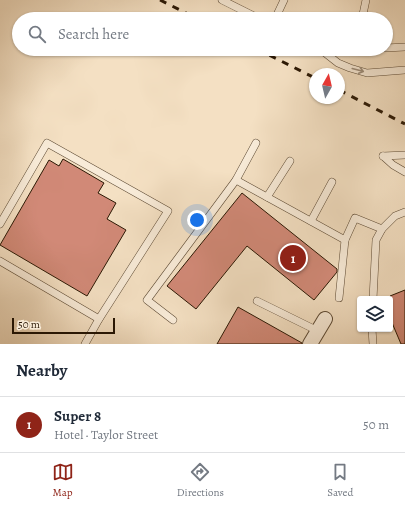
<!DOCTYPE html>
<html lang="en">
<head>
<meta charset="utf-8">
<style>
  :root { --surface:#fff; --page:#f2f2f3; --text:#1f2937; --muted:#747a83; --line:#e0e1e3; --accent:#8f2418 }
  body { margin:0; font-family:Alegreya,serif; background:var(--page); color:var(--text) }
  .controls { position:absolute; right:12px; bottom:12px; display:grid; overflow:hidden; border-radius:4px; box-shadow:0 1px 3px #0004 }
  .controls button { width:36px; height:36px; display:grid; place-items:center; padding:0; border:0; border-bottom:1px solid var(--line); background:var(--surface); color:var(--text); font:20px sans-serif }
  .compass { position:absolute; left:309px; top:68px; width:36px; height:36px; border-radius:50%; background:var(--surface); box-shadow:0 1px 3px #0004; rotate:8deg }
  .scale { position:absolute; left:12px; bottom:10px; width:103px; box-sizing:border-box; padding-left:4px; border:2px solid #2b1804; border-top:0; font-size:11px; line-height:14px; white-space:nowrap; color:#2b1804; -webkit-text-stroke:3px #f8ebd8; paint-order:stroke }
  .you { position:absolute; left:197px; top:220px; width:14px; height:14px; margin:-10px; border:3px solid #fff; border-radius:50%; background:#1a73e8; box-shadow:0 0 0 6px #1a73e833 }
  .badge { display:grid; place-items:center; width:26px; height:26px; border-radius:50%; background:var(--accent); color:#fff; font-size:13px; font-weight:700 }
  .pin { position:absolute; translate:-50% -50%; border:2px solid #fff; box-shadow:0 1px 4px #0006 }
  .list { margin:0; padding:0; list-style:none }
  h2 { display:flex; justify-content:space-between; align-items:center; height:52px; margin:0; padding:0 16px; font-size:17px }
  h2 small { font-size:13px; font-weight:400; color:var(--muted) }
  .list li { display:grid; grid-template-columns:26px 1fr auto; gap:12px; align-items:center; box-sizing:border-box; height:56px; padding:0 16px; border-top:1px solid var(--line) }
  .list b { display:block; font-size:15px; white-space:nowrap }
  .list p { margin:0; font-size:13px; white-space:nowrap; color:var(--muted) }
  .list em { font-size:13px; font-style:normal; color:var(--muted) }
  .icon { flex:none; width:22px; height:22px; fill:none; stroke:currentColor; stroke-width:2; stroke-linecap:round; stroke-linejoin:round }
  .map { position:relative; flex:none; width:405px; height:344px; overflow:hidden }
  .search { position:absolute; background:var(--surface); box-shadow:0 1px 3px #0004; left:12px; right:12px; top:12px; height:44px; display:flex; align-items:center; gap:10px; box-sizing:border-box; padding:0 14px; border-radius:22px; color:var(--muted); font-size:15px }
  .sheet { height:108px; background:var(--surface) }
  nav { display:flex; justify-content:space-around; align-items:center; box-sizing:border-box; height:56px; border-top:1px solid var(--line); background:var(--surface); font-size:11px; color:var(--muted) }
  nav a { display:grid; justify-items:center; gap:2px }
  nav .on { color:var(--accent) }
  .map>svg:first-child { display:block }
</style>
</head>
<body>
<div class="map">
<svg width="405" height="344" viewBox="0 0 405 344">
  <rect width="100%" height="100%" fill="#f4e0c3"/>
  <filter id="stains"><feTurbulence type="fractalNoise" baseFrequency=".005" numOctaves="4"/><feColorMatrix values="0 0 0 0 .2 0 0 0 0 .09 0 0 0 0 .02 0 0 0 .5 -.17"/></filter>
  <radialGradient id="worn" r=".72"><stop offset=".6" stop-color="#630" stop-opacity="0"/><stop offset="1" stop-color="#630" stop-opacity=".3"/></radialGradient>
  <g fill="#d18977" stroke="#2b1804">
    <polygon points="63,159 104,183 98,193 116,203 107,219 126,230 87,296 0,245 49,160 59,166"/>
    <polygon points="242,193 337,269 337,272 314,300 247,246 196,309 167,286"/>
    <polygon points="405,290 405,344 401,344 390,318 390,296"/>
    <polygon points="238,307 302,343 302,344 217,344"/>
  </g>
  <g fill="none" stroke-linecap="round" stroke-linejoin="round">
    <g stroke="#5d4a34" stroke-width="8">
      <g id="lane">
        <polyline points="222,0 260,19"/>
        <polyline points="275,19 284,0"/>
        <polyline points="362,19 366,0"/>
        <polyline points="386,48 405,47"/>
        <polyline points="319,49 324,52 338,63 350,68 367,73 405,70"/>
        <polyline points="324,52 346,51 367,49"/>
        <polyline points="383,156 393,165 405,172"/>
        <polyline points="383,156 405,155"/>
        <polyline points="236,180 256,143"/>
        <polyline points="267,197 290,161"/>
        <polyline points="311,221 332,182"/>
        <polyline points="0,224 47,143 168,211 99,319 85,344"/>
        <polyline points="0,261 99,319"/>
        <polyline points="339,298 345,240"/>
        <polyline points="373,299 376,240 382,229 395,216 405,212"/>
        <polyline points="257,301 318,331"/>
        <polyline points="173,320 147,300 236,180 345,240 355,218 382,229"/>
        <polyline points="372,329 373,344"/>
      </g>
    </g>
    <g stroke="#5d4a34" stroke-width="16">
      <polyline id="street" points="310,344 325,319"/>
    </g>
    <use href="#lane" stroke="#f8ebd8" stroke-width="7"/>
    <use href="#street" stroke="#f8ebd8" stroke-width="14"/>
    <g stroke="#2b1804" stroke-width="3" stroke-dasharray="7 7" stroke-linecap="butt">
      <polyline points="160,0 198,19"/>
      <polyline points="257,49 315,78"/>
      <polyline points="339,90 405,124"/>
    </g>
  </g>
  <defs><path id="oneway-shaft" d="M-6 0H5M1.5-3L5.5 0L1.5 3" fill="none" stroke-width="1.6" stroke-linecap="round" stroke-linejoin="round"/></defs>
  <use stroke="#9c8c79" href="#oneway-shaft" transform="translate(358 70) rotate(15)"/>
  <rect width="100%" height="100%" filter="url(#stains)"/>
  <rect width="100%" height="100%" fill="url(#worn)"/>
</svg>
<div class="controls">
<button><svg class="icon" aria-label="layers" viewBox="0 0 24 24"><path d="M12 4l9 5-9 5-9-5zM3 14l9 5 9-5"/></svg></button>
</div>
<svg class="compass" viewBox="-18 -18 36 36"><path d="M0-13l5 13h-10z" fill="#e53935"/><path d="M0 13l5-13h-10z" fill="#747a83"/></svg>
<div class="scale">50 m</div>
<div class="you"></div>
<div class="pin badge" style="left:293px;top:258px">1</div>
<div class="search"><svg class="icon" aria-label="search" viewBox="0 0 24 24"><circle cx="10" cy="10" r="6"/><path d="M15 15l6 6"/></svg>Search here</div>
</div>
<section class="sheet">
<h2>Nearby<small></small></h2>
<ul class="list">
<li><span class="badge">1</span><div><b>Super 8</b><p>Hotel · Taylor Street</p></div><em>50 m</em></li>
</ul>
</section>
<nav>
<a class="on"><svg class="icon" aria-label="map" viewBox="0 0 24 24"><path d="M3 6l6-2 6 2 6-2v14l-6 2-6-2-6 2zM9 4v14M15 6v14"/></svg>Map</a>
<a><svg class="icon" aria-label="directions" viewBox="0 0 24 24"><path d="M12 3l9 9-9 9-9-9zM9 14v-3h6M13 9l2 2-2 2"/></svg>Directions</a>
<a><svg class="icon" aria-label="saved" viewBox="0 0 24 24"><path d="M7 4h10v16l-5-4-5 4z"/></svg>Saved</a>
</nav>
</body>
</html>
